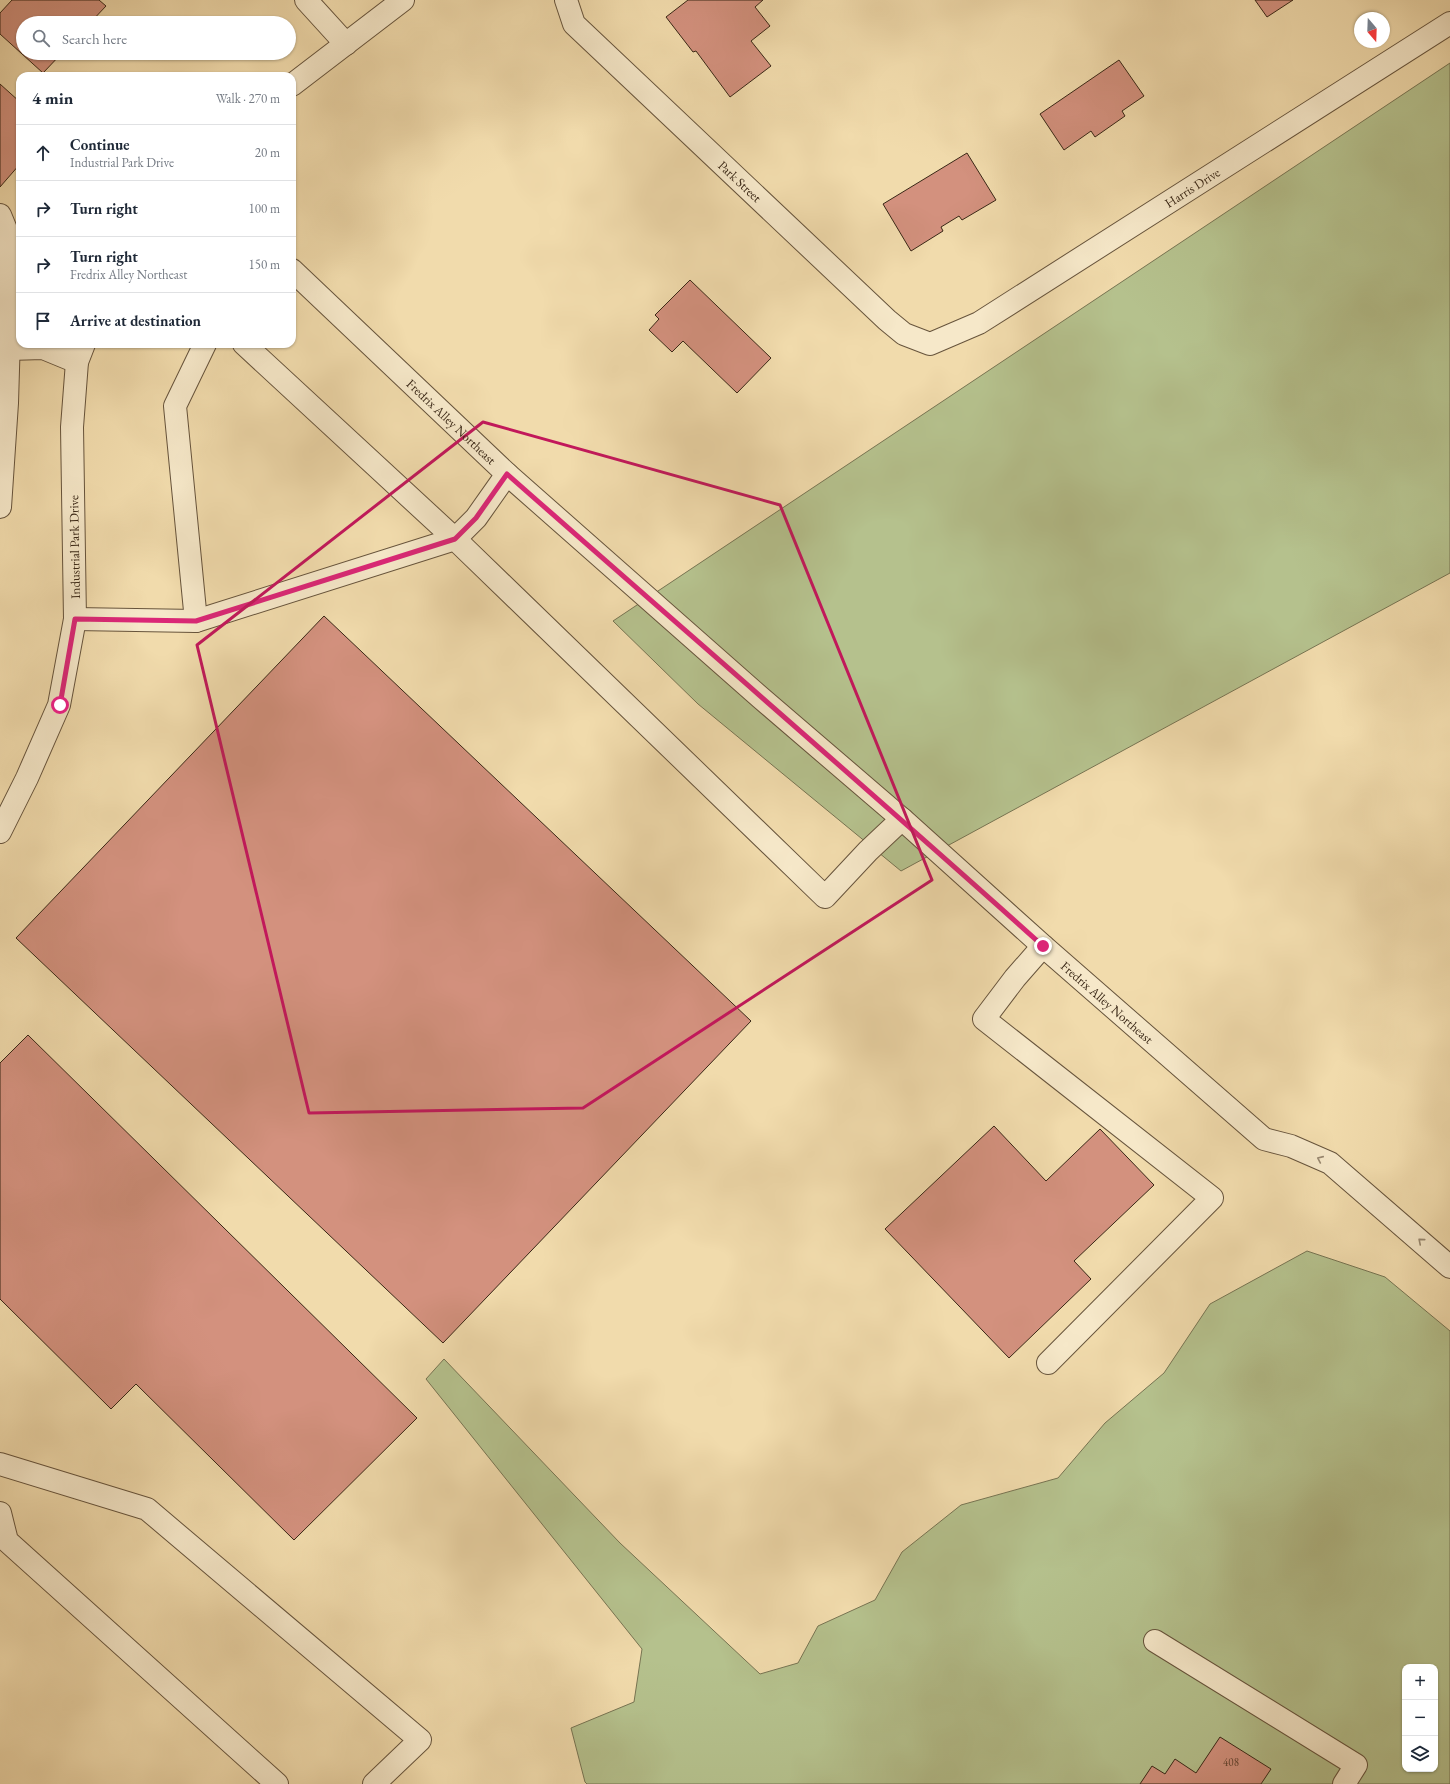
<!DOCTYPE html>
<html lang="en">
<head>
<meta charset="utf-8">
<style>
  :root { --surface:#fff; --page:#f2f2f3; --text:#1f2937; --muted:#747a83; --line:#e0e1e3 }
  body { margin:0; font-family:"EB Garamond",serif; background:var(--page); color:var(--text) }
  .controls { position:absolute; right:12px; bottom:12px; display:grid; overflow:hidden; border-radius:8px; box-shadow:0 1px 3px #0004 }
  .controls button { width:36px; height:36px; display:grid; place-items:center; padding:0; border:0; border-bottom:1px solid var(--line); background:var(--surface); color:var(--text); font:20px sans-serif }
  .compass { position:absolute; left:1354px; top:12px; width:36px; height:36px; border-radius:50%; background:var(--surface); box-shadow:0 1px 3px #0004; rotate:161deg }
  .stop { position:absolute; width:12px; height:12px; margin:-9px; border:3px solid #db2777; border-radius:50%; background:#fff }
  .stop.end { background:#db2777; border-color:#fff; box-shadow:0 1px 4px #0008 }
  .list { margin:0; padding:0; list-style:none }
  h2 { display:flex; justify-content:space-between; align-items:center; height:52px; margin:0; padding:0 16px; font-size:17px }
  h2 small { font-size:13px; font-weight:400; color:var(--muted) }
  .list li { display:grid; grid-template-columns:26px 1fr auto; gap:12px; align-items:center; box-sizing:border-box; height:56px; padding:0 16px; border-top:1px solid var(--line) }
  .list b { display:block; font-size:15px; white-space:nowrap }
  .list p { margin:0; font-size:13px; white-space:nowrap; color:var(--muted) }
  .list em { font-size:13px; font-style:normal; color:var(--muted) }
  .icon { flex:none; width:22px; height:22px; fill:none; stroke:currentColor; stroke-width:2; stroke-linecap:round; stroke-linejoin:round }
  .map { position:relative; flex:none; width:1450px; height:1784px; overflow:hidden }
  .search { position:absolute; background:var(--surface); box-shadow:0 1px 3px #0004; left:16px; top:16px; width:280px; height:44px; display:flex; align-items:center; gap:10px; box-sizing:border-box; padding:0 14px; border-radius:22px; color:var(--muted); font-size:15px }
  .panel { position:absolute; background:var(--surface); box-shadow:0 1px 3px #0004; left:16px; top:72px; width:280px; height:276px; border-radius:12px }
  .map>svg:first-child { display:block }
</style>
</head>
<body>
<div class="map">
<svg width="1450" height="1784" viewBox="0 0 1450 1784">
  <rect width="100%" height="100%" fill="#f1dbac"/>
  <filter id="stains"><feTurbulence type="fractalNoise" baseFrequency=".005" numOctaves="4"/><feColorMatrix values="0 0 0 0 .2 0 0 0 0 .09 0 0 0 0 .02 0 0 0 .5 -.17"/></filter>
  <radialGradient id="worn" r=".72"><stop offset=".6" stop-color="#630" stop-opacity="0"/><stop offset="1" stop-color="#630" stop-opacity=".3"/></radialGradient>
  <g fill="#b5c18d" stroke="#777452" fill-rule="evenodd">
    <polygon points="1450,63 1450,573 901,871 698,704 613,621"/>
    <path d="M1307,1251L1385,1277L1450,1331V1784H587L585,1782L571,1728L634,1702L642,1649L426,1379L444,1359L620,1543L760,1674L798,1663L818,1626L875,1600L902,1552L961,1505L1058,1478L1105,1423L1164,1373L1210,1304ZM1405,1667H1435V1769H1405Z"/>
  </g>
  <g fill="#d3917e" stroke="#392716">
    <polygon points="12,0 99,0 106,6 90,23 23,23 23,53 62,53 43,73 0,34 0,13"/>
    <polygon points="688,0 763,0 755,7 770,26 751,41 771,66 730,97 696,51 693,52 666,17"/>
    <polygon points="1255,0 1293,0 1267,17"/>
    <polygon points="1119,60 1144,96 1122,111 1125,116 1095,137 1091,131 1064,150 1040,114"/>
    <polygon points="0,84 20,102 20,164 0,187"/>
    <polygon points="967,153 996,200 962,220 959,216 941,227 943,231 911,251 883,204"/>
    <polygon points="690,280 771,358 737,393 683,341 672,352 649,330 659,319 655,315"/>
    <polygon points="324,616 751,1021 443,1343 16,938"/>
    <polygon points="28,1035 417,1418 294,1540 136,1384 111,1409 0,1299 0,1063"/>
    <polygon points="994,1126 1046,1181 1100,1129 1154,1185 1074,1261 1091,1279 1009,1358 885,1229"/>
    <polygon points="1220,1737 1271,1769 1261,1784 1140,1784 1152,1766 1165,1774 1175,1759 1196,1773"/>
  </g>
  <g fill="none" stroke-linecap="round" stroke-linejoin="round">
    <g stroke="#67543c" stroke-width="24">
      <g id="minor">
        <polyline points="306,0 346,44"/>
        <path id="s1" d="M566,0L574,24L887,320L904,334L930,344L979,323L1450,23"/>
        <polyline points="292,85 403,0"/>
        <polyline points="0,215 7,232 11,269 7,403 0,507"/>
        <path id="s2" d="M292,270L507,474L761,698L902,819L1043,946L1264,1139L1291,1146L1330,1163L1450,1267"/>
        <polyline points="244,344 455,539 476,518 507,474"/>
        <polyline points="9,349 43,348 77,362"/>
        <polyline points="75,619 196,621 455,539 825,897 868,851 902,819"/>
        <polyline points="196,621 175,406 205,344"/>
        <polyline points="0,832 27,778 59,705 75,619 72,427 77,362 84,344"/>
        <polyline points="1043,946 1015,978 984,1019 1212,1198 1048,1363"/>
        <polyline points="0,1464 147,1509 420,1740 374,1784"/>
        <polyline points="0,1513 7,1541 277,1784"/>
        <polyline points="1155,1641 1356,1765 1344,1784"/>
      </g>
    </g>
    <use href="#minor" stroke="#f6e8c9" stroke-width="22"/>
  </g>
  <defs><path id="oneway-chevron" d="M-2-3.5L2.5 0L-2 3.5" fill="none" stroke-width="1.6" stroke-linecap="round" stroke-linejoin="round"/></defs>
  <g stroke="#988870">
    <use href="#oneway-chevron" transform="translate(1320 1159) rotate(-156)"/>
    <use href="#oneway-chevron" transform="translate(1421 1241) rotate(-140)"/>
  </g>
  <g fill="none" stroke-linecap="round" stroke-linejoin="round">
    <path stroke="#db2777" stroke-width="5" d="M60,705L75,619L196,621L455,539L476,518L507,474C685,631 866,787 1043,946"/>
  </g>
  <path fill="none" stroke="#c2185b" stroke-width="3" stroke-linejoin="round" d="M483,422L780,505L932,880L583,1108L309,1113L197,645Z"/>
  <g text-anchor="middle" stroke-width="4" stroke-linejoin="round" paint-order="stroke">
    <g font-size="11" fill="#604230">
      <text x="1231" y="1766">408</text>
    </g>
    <g font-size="13" fill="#392716" stroke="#f6e8c9">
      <text dy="5" stroke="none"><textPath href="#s1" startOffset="254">Park Street</textPath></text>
      <text dy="5" stroke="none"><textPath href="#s1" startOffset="812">Harris Drive</textPath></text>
      <text dy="5" stroke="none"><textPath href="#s2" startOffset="220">Fredrix Alley Northeast</textPath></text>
      <text transform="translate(74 547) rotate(-91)" y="5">Industrial Park Drive</text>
      <text dy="5" stroke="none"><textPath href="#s2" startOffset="1096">Fredrix Alley Northeast</textPath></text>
    </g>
  </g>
  <rect width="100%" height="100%" filter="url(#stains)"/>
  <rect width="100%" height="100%" fill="url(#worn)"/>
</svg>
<div class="controls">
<button>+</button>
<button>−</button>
<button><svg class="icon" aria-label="layers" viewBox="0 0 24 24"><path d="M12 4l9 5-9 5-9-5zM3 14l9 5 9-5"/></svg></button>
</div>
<svg class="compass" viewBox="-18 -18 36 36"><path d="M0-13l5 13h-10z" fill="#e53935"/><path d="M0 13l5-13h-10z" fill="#747a83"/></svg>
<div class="stop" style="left:60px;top:705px"></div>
<div class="stop end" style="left:1043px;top:946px"></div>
<div class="search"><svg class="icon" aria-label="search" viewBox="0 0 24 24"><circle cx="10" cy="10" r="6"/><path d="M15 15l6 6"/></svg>Search here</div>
<section class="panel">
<h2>4 min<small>Walk · 270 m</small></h2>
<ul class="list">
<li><svg class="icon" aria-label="ahead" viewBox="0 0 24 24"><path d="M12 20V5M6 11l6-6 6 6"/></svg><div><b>Continue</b><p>Industrial Park Drive</p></div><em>20 m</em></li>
<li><svg class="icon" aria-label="right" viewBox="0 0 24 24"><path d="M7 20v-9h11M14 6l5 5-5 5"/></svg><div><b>Turn right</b></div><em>100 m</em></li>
<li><svg class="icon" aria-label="right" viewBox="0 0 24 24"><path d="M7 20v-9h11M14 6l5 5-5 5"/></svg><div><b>Turn right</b><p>Fredrix Alley Northeast</p></div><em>150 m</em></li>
<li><svg class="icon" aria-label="arrive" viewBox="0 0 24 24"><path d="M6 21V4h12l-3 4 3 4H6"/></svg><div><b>Arrive at destination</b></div></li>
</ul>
</section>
</div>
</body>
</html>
